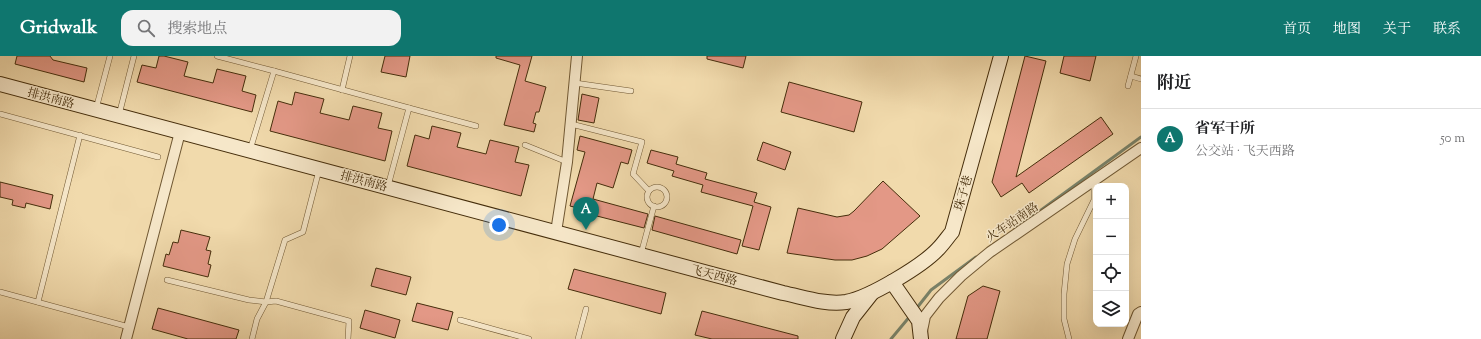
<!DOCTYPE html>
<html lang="zh">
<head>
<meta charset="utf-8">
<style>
  :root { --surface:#fff; --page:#f2f2f2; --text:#202124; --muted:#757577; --line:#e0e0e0; --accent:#0f766e }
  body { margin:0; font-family:"Sorts Mill Goudy","Noto Serif SC",serif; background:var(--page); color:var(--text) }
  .controls { position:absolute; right:12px; bottom:12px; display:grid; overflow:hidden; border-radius:8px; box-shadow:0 4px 16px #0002 }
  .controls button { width:36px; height:36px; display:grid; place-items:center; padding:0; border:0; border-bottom:1px solid var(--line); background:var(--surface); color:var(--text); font:20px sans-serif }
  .you { position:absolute; left:499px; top:169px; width:14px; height:14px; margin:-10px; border:3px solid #fff; border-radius:50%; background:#1a73e8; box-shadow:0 0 0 6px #1a73e833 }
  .badge { display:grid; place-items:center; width:26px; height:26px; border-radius:50%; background:var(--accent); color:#fff; font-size:13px; font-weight:700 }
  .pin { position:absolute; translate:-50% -33px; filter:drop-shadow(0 1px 2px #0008) }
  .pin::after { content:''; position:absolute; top:21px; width:14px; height:12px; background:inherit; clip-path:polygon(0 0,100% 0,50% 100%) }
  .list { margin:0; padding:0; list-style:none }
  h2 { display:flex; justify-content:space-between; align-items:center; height:52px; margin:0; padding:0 16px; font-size:17px }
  h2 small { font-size:13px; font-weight:400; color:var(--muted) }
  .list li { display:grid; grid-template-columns:26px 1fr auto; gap:12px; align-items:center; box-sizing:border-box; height:60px; padding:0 16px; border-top:1px solid var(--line) }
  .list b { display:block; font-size:15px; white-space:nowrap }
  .list p { margin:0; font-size:13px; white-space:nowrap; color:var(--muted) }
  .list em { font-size:13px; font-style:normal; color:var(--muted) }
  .icon { flex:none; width:22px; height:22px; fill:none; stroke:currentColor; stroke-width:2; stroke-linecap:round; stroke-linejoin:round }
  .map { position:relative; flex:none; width:1141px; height:283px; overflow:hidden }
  header { display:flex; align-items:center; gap:24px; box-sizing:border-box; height:56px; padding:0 20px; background:var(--accent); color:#fff }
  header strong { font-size:19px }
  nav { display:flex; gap:22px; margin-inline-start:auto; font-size:14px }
  .search { width:280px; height:36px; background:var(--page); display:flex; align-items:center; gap:10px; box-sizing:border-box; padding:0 14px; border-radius:12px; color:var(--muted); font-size:15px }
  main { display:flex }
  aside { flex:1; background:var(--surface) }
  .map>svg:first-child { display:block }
</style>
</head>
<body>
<header>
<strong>Gridwalk</strong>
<div class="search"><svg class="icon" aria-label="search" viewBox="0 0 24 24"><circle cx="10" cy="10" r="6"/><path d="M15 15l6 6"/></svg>搜索地点</div>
<nav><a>首页</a><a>地图</a><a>关于</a><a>联系</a></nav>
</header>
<main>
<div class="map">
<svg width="1141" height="283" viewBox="0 0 1141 283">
  <rect width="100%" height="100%" fill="#f1daac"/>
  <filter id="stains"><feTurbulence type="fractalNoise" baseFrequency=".005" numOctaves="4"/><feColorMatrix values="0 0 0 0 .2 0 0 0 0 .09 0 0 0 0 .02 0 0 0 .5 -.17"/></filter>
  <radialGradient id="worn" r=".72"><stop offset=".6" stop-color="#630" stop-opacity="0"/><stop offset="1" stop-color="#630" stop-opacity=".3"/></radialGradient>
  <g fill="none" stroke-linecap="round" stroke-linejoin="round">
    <g stroke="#798269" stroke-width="3">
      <polyline points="1015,173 1141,81"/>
      <polyline points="916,253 931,234 976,201"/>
      <polyline points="891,283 911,259"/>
    </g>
  </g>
  <g fill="#e39886" stroke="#452d0b">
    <polygon points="17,0 50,0 53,4 87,12 84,26 15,8"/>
    <polygon points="159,0 164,0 188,6 184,20 213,27 217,13 246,20 242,35 256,39 252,56 137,26 142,9 156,12"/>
    <polygon points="385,0 410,0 406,21 381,16"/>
    <polygon points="496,0 532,0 525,25 546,31 539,56 536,56 533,67 536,68 534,76 504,69 520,9 496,2"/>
    <polygon points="707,0 746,0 743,12 707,3"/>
    <polygon points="1025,0 1046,5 1016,121 1101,61 1113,78 1029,137 1022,127 1001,141 992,126"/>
    <polygon points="1064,0 1096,0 1090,25 1060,17"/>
    <polygon points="789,26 862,46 854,76 781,56"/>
    <polygon points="295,36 324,43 320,57 349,64 353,50 382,57 378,72 392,75 385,105 270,75 278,45 292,49"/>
    <polygon points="582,38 599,42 594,67 578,64"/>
    <polygon points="432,70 461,77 457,91 486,98 490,84 519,91 515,106 529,109 521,140 407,110 415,79 429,83"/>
    <polygon points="580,80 632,94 628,108 621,106 613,132 597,127 593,143 648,158 644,172 589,158 590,155 570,150 585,96 577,94"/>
    <polygon points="763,86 791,96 785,114 757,104"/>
    <polygon points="651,94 678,101 676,108 707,117 705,123 757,137 754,146 771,151 759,194 742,190 753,150 701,136 703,129 672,120 674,115 647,107"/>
    <polygon points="883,125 920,160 882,193 867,200 852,204 835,204 787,197 798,152 837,161 849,159 854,155"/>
    <polygon points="0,126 53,139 50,153 26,147 25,152 12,149 13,144 0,141"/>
    <polygon points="655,160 741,184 737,198 652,174"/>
    <polygon points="181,174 210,181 206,194 211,195 208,208 211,209 208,221 163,210 166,198 169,199 173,186 178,187"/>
    <polygon points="376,212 411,221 406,239 371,230"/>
    <polygon points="574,213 666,237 661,258 568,233"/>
    <polygon points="983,230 1000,235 987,283 956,283 968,240"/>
    <polygon points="417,247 453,256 448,274 412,265"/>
    <polygon points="158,252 239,274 236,283 188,283 152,273"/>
    <polygon points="365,254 400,264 395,282 360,272"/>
    <polygon points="702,255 798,280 798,283 712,283 695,279"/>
  </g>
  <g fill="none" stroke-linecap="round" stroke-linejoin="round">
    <g stroke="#705833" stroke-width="6">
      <g id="lane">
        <polyline points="217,0 274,15"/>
        <polyline points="1131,20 1141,23"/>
        <polyline points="575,27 631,35"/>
        <polyline points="1128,30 1136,0"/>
        <polyline points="342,34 350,0"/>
        <polyline points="96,53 110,0"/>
        <polyline points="0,58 158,101"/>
        <polyline points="119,59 134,0"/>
        <polyline points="571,68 642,86 633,118 649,135"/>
        <polyline points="525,89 567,106"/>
        <polyline points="250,94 274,15 409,52"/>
        <polyline points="388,130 409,52 476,70"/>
        <circle cx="657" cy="141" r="10"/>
        <polyline points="641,198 654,150"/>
        <polyline points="167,224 249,244 266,246 276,245 349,265 348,283"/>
        <polyline points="0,236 129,271"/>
        <polyline points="38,246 80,79"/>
        <polyline points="460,264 529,283"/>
        <polyline points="252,283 257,263 266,246 285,184 303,176 319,114"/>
        <polyline points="578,283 586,253"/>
        <polyline points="1069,283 1064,263 1064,238 1067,208 1075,183 1094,144 1094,125"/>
      </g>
    </g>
    <g stroke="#705833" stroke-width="12">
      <g id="street">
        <polyline points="556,176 567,106 577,0"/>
        <polyline points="922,275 925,260 939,242 961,220 990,196 1141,92"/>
        <polyline points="126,283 180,76"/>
        <polyline points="1128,283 1138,258 1141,256"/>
      </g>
    </g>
    <g stroke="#452d0b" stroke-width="16">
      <g id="secondary">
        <path d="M0,28L783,237C803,241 825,249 846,246C869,242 922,210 938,193C943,188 947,182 952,176L1001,0"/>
        <polyline points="892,226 919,265 921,283"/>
        <polyline points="843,283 853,261 872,237"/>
      </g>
    </g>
    <use href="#lane" stroke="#f6e7c9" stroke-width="5"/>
    <use href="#street" stroke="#f6e7c9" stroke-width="10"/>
    <use href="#secondary" stroke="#f6e7c9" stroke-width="14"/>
  </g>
  <g text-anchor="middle" stroke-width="3" stroke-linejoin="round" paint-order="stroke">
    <g font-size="12" fill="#452d0b" stroke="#f6e7c9">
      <text transform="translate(51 42) rotate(15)" y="4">排洪南路</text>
      <text transform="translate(364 125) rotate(15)" y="4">排洪南路</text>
      <text transform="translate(963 137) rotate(-74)" y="4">珠子巷</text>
      <text transform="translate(1012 166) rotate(-34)" y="4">火车站南路</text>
      <text transform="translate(714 219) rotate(15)" y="4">飞天西路</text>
    </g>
  </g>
  <rect width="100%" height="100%" filter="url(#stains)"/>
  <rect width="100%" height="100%" fill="url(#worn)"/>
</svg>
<div class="controls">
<button>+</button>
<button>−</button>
<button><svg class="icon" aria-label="locate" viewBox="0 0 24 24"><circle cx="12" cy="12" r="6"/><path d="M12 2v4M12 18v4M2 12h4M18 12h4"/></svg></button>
<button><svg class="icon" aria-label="layers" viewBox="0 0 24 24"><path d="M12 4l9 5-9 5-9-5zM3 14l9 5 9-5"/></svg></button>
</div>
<div class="you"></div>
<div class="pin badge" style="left:586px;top:174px">A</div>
</div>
<aside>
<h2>附近<small></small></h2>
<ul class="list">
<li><span class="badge">A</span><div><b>省军干所</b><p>公交站 · 飞天西路</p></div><em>50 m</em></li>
</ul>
</aside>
</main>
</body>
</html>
